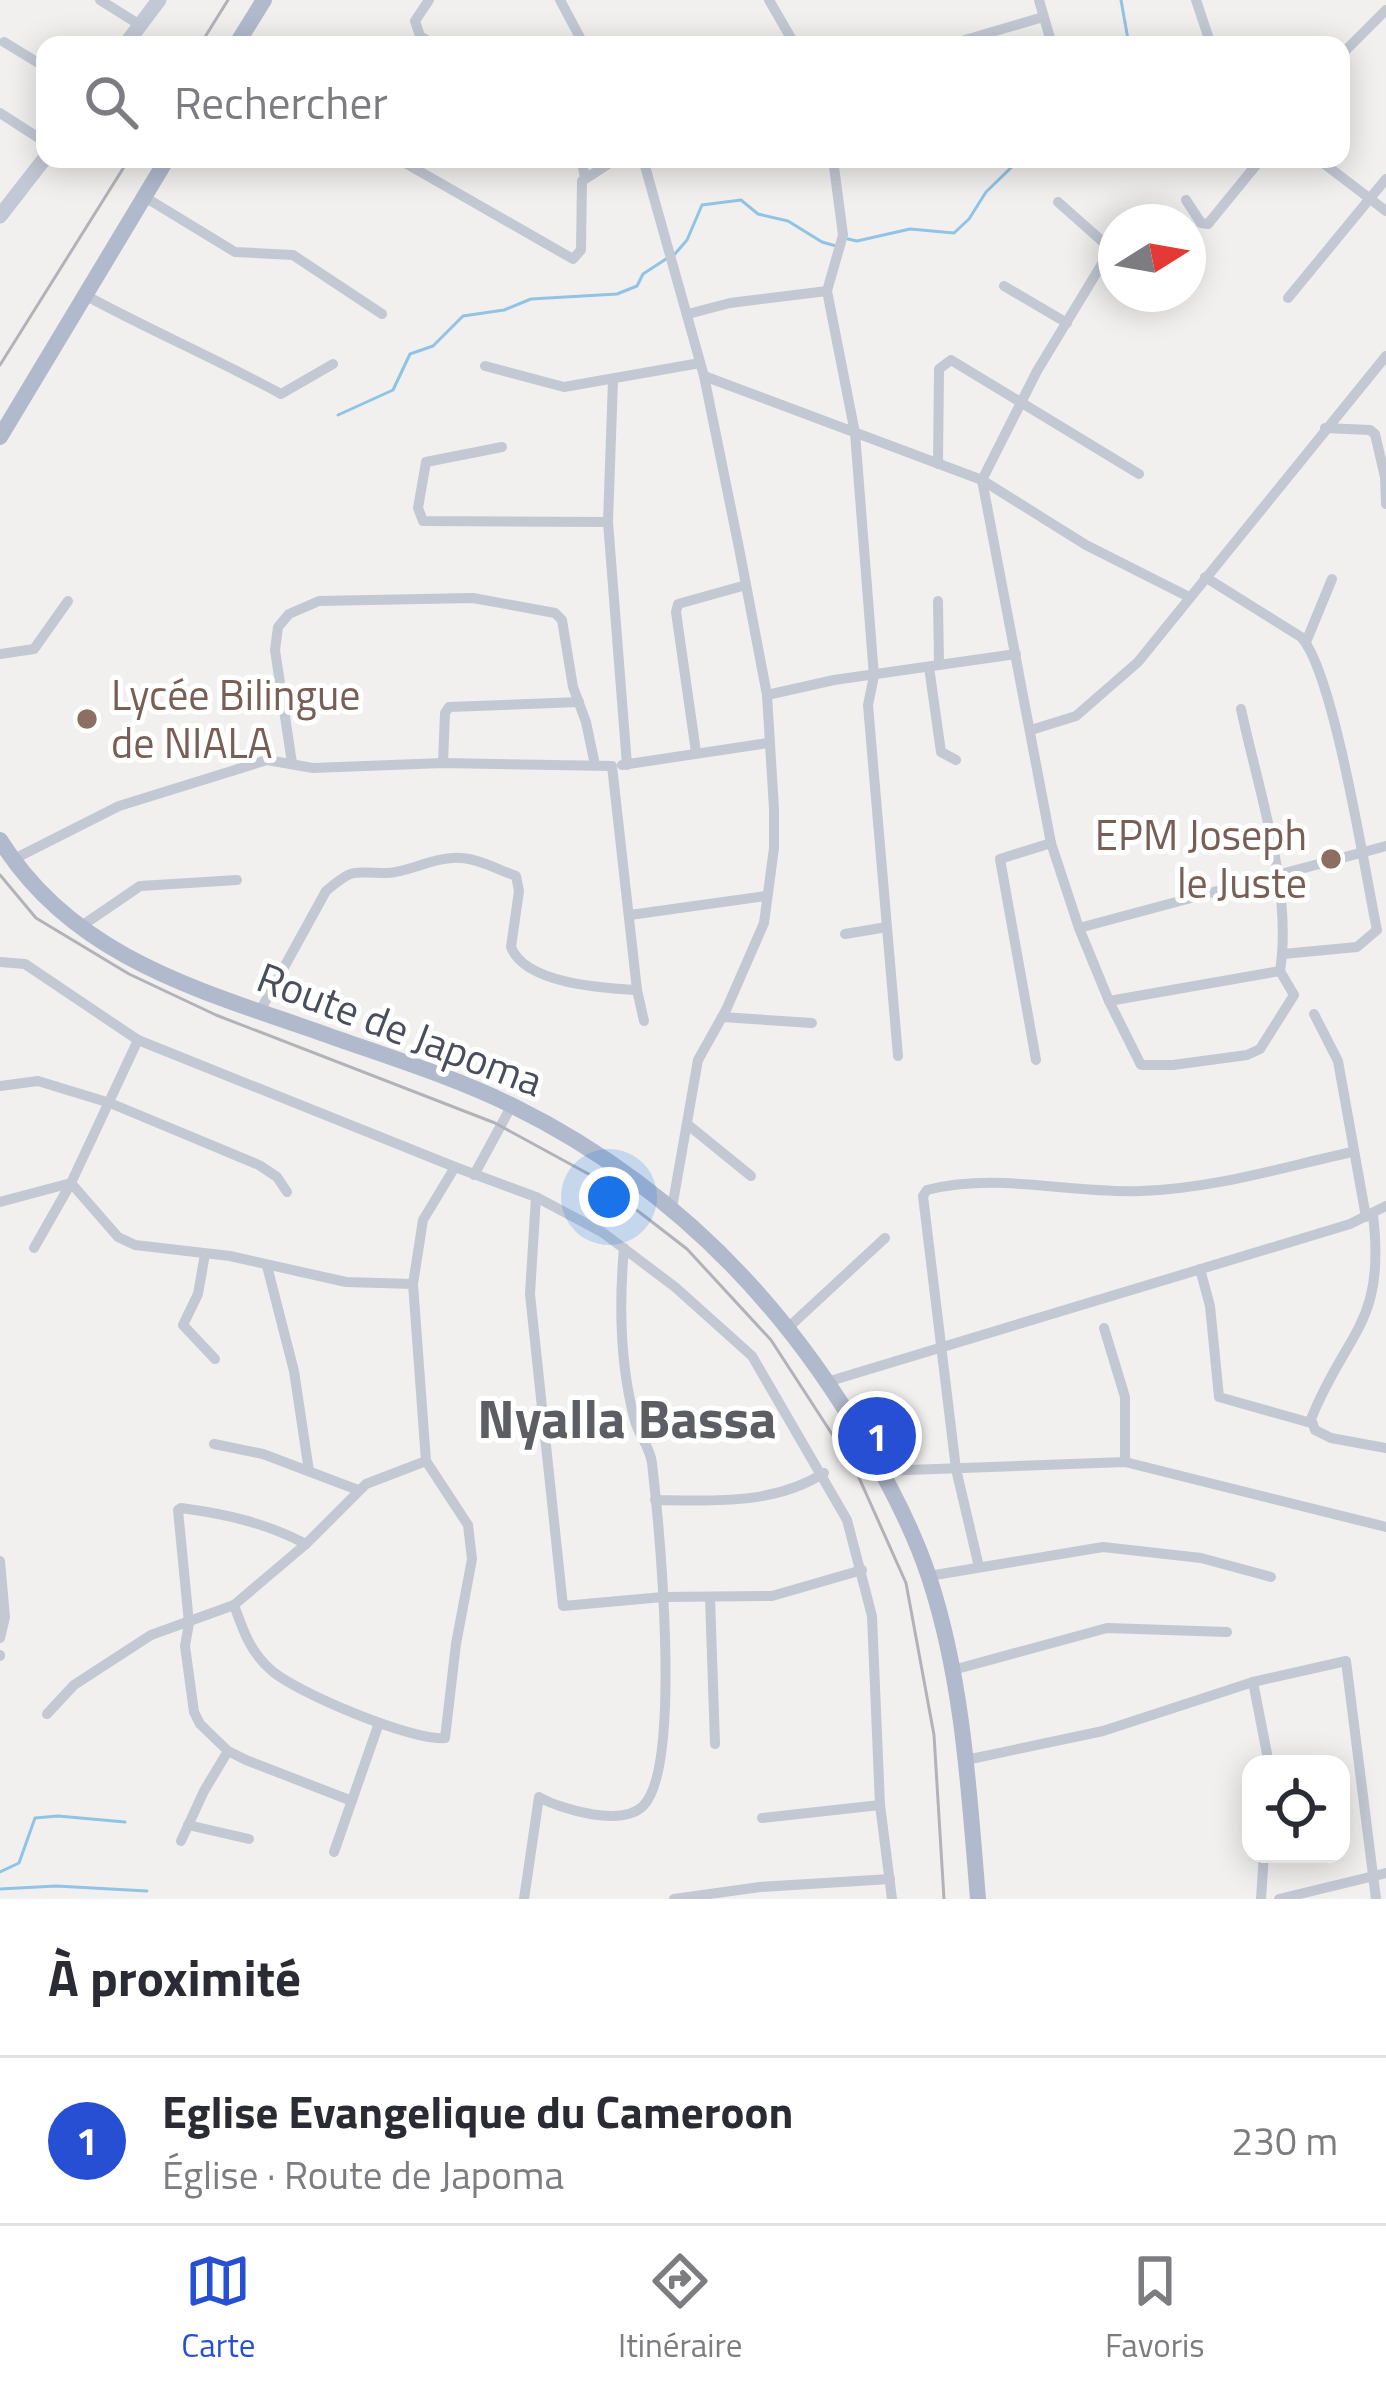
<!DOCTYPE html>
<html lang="fr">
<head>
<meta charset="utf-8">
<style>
  :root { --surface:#fff; --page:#f2f2f3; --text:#2b2b33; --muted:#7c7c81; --line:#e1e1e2; --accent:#274fd3 }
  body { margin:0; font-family:"Titillium Web",sans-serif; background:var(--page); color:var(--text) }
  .controls { position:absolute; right:36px; bottom:36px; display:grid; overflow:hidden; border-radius:24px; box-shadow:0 6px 30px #0003 }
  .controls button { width:108px; height:108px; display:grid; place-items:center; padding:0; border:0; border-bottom:3px solid var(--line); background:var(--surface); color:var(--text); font:60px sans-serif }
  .compass { position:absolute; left:1098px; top:204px; width:108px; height:108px; border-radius:50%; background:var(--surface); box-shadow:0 6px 30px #0003; rotate:79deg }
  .you { position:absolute; left:609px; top:1197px; width:42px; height:42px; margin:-30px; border:9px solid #fff; border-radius:50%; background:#1a73e8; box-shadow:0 0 0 18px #1a73e833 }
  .badge { display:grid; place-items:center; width:78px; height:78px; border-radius:50%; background:var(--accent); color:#fff; font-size:39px; font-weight:700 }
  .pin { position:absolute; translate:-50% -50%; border:6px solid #fff; box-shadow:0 3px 12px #0006 }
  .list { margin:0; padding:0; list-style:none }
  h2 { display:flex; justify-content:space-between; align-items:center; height:156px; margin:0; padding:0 48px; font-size:51px }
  h2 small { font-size:39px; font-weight:400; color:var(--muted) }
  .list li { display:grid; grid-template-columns:78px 1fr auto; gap:36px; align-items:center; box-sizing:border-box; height:168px; padding:0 48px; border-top:3px solid var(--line) }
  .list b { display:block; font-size:45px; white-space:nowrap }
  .list p { margin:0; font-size:39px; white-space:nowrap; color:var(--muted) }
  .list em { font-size:39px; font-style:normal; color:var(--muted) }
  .icon { flex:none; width:66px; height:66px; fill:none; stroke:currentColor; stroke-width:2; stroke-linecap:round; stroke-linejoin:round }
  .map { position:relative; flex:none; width:1386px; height:1899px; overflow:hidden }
  .search { position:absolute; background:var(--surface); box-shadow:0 6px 30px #0003; left:36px; right:36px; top:36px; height:132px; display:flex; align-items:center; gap:30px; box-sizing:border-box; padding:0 42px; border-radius:24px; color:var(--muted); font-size:45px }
  .sheet { height:324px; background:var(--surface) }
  nav { display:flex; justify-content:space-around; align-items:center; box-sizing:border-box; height:168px; border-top:3px solid var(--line); background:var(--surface); font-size:33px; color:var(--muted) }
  nav a { display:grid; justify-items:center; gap:6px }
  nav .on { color:var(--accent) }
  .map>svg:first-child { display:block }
</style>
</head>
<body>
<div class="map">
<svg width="1386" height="1899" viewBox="0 0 1386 1899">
  <rect width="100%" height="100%" fill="#f1f0ef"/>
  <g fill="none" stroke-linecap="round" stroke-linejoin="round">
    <g stroke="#91c3e5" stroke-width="3">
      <polyline points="1121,0 1129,45"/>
      <polyline points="848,239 857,241 910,229 954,233 969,219 986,192 1020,159"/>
      <polyline points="674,255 687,240 702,205 741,200 758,214 788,221 822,242 836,246"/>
      <polyline points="338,415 393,390 410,354 433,346 463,316 504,310 531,299 617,294 637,286 643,274 666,259"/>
      <polyline points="0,1872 19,1863 35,1818 58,1816 125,1822"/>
      <polyline points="0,1889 56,1886 147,1891"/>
    </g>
    <g stroke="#c4c8d3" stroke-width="10">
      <polyline points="100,0 140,25"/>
      <polyline points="429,0 415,21 420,36 435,45"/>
      <polyline points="560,0 584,45"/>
      <polyline points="769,0 795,45"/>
      <polyline points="1039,0 1052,45"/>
      <polyline points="1196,0 1211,45"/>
      <polyline points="4,42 45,67"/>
      <polyline points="948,45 1043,17"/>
      <polyline points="1341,55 1386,10"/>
      <polyline points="0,113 45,142"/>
      <polyline points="398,159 573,259 581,250 582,181 616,159"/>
      <polyline points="581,159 585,177"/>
      <polyline points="643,159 704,376 739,548 767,695 774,809 774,848 764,923 726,1010 698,1060 672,1208"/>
      <polyline points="833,159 843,235 827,291 855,433 874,676 868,705 898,1056"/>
      <polyline points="1318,159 1386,211"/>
      <polyline points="143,196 235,252 293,255 382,314"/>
      <polyline points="1186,200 1201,223 1208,224 1261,159"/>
      <polyline points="1058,202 1111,249 1037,371 982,480 1051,843 1079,928 1386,846"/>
      <polyline points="1004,286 1067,323"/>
      <path d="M83,294C149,330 217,359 281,394L333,364"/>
      <polyline points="1288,298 1386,179"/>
      <polyline points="688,314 730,303 827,291"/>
      <polyline points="485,366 564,387 700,363"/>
      <polyline points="704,376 982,480 1086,545 1189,597"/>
      <polyline points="613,380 608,522 627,765"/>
      <polyline points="1325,428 1370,430 1375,434 1385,477 1386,504"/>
      <polyline points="502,447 426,462 418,508 423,521 608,522"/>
      <polyline points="938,464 939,369 951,360 1139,474"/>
      <path d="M1205,577L1301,637C1334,672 1365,873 1377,930L1357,947L1283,954"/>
      <polyline points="938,601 939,665"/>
      <polyline points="1306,642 1332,579"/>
      <polyline points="0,654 34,649 68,601"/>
      <polyline points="929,667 941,752 956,760"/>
      <polyline points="767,695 834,680 1016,654"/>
      <polyline points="1031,730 1076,716 1138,662 1386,356"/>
      <polyline points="696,752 676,612 678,604 746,585"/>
      <polyline points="292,763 275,650 278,627 289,614 319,601 473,598 555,613 562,620 573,687 586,722 595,765"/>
      <polyline points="443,763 445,713 449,707 579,702"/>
      <polyline points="622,765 768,743"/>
      <polyline points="12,860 119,806 267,760 313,768 443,763 612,766 637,990 644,1021"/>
      <polyline points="630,915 766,896"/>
      <polyline points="80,927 140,886 237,880"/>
      <path d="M1079,928L1109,1001L1280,971C1293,890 1258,789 1241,709"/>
      <polyline points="845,934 887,927"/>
      <polyline points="0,962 25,964 138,1040 455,1167"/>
      <polyline points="1109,1001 1141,1065 1173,1065 1247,1055 1260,1049 1294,995 1280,971"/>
      <path d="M260,1011L326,891C357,865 353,874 387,873C408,872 430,859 452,858C474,856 496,869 516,876L519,891L511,947C525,984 603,988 637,990"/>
      <polyline points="1314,1014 1338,1061 1366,1217"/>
      <polyline points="722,1017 812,1023"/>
      <polyline points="1036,1060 1000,859 1051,843"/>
      <polyline points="0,1086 38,1081 110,1103 259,1165 277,1177 287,1192"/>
      <polyline points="687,1124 751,1176"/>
      <polyline points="474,1175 512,1105"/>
      <polyline points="536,1197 530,1294 563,1606 663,1597 772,1596 862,1570"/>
      <polyline points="0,1202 71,1183 138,1040"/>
      <path d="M1373,1215C1386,1325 1346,1331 1311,1419L1315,1430L1331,1438L1386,1448"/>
      <polyline points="34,1248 71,1183 118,1237 135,1245 230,1256 346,1282 413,1284 426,1461 366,1484 306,1544 234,1605 151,1635 74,1685 47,1714"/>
      <polyline points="205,1254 198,1294 183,1325 215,1359"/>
      <polyline points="267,1266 294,1371 309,1471"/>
      <polyline points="1200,1269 1210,1306 1219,1397 1311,1423"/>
      <polyline points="413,1284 423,1220 455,1167 536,1197 602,1232 675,1287 752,1356 847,1520 872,1616 880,1805 762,1818"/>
      <polyline points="790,1326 885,1238"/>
      <polyline points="1104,1328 1125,1397 1125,1462"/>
      <polyline points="830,1381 1350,1224 1386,1206"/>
      <polyline points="214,1444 263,1454 358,1490"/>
      <polyline points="881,1471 1125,1462 1386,1527"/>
      <path d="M655,1500C712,1501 774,1505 824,1473"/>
      <path d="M306,1544C266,1523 226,1514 181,1508L178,1510L189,1623L185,1646L194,1712L200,1724L228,1751L246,1760L352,1801"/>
      <polyline points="0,1561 5,1617 0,1638"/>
      <path d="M979,1567L956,1469L923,1196L927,1190C999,1172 1069,1194 1141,1191C1213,1189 1283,1167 1352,1152"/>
      <polyline points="929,1576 1103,1547 1201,1558 1271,1577"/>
      <polyline points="710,1597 715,1744"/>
      <path d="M234,1605C243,1630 250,1652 271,1670C295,1692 414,1742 445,1738L456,1644L472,1559L468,1525L426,1461"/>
      <polyline points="0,1655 0,1656"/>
      <polyline points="953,1670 1107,1628 1227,1632"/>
      <polyline points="1253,1682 1269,1764"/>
      <polyline points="966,1760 1103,1731 1253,1682 1346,1661 1376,1899"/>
      <polyline points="880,1805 892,1899"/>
      <polyline points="188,1825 249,1839"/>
      <polyline points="181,1841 204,1791 228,1751"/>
      <polyline points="334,1852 379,1723"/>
      <path d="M524,1899L539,1797C562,1810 622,1827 643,1806C683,1767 659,1524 652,1463C650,1447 639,1436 635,1421C620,1366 619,1305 624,1248"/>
      <polyline points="674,1899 760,1887 890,1879"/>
      <polyline points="1261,1899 1264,1854"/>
      <polyline points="1279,1899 1386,1873"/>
    </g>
    <g stroke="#c3c8d6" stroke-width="15">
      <polyline points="125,45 159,0"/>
      <polyline points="0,216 45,158"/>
    </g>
    <g stroke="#b1b9cc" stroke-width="16">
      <polyline points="236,45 264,0"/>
      <polyline points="0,437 167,159"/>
      <path d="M0,840C74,959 203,991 327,1035C389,1057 454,1077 513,1106C667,1182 782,1298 867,1446C891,1487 914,1532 929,1577C963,1680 969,1791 978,1899"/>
    </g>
    <g stroke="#b2b3b9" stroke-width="3">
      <polyline points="200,45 228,0"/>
      <polyline points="0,365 129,159"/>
      <polyline points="0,875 36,918 129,974 216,1015 495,1123 594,1177 687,1249 771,1340 856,1471 906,1583 934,1735 944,1899"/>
    </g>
  </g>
  <g fill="#8d6e63" stroke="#fff" stroke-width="4.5">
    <circle cx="87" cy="719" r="12"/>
    <circle cx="1331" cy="859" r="12"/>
  </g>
  <g text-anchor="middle" stroke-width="10" stroke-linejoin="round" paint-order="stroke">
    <g font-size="42" fill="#785e54" stroke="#fff" text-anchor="start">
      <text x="111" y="710">Lycée Bilingue<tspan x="111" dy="48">de NIALA</tspan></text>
      <text x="1307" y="850" text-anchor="end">EPM Joseph<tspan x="1307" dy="48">le Juste</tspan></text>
    </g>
    <g font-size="42" fill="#484e5b" stroke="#fff">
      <text transform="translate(400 1029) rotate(21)" y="15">Route de Japoma</text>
    </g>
    <g font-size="54" font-weight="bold" fill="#5c5e63" stroke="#fff">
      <text x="627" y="1438">Nyalla Bassa</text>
    </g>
  </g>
</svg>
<div class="controls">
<button><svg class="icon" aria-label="locate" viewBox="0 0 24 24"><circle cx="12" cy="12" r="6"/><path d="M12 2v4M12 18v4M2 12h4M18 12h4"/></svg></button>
</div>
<svg class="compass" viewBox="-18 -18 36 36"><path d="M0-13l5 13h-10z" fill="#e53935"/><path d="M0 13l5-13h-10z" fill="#7c7c81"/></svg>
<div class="you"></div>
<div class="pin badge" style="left:877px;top:1436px">1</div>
<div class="search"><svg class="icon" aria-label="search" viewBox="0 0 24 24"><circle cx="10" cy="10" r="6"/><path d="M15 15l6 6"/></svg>Rechercher</div>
</div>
<section class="sheet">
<h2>À proximité<small></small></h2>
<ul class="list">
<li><span class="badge">1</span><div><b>Eglise Evangelique du Cameroon</b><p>Église · Route de Japoma</p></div><em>230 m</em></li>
</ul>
</section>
<nav>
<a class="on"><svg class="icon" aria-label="map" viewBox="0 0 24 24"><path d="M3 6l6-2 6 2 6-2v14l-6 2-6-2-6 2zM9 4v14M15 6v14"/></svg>Carte</a>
<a><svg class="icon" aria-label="directions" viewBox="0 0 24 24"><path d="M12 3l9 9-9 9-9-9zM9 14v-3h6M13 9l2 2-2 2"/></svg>Itinéraire</a>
<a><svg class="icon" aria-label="saved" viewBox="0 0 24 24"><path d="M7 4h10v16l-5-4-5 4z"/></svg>Favoris</a>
</nav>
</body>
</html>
